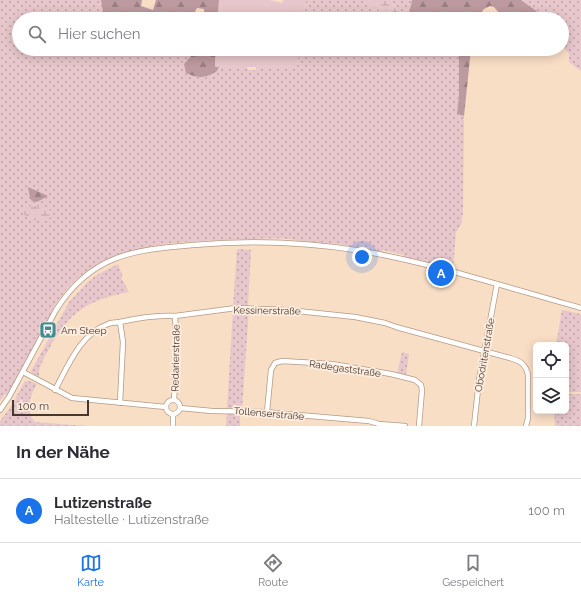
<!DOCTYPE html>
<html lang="de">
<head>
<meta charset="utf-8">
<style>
  :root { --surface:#fff; --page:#f2f2f3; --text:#2b2b33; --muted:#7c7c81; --line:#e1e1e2; --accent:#1a73e8 }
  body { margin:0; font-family:Raleway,sans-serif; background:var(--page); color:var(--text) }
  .controls { position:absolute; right:12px; bottom:12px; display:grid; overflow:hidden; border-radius:6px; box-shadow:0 2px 10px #0003 }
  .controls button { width:36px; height:36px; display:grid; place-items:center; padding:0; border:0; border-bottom:1px solid var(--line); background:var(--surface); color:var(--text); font:20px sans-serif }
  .scale { position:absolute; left:12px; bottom:10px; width:77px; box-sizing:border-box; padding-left:4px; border:2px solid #443930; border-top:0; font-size:11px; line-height:14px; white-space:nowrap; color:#443930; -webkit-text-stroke:3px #feeddf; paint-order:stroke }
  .you { position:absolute; left:362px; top:257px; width:14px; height:14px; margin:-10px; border:3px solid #fff; border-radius:50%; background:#1a73e8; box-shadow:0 0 0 6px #1a73e833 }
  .badge { display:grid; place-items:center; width:26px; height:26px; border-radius:50%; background:var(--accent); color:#fff; font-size:13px; font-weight:700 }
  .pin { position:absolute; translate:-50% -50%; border:2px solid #fff; box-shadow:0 1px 4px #0006 }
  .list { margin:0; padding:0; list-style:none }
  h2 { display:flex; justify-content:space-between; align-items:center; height:52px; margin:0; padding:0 16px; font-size:17px }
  h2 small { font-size:13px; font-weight:400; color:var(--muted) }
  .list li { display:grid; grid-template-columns:26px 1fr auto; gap:12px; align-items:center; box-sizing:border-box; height:64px; padding:0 16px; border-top:1px solid var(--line) }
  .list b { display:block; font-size:15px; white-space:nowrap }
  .list p { margin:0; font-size:13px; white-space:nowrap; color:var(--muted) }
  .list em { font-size:13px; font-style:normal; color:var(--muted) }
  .icon { flex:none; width:22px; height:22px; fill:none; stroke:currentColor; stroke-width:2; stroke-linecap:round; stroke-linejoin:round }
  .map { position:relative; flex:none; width:581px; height:426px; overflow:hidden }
  .search { position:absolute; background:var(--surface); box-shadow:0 2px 10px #0003; left:12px; right:12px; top:12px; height:44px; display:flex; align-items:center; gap:10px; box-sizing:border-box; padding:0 14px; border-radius:22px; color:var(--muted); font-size:15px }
  .sheet { height:116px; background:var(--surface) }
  nav { display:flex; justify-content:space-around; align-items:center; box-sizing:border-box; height:56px; border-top:1px solid var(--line); background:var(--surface); font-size:11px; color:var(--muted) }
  nav a { display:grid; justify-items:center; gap:2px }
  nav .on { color:var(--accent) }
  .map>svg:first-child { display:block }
</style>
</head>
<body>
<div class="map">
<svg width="581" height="426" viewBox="0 0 581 426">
  <defs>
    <pattern id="grass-dots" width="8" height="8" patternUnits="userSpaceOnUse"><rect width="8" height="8" fill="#e7c7cc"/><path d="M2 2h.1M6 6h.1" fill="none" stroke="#bda3a6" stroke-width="1.8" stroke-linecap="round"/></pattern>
    <pattern id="forest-firs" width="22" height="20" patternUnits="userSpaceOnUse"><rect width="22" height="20" fill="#bc9a9f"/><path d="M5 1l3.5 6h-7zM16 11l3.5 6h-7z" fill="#9a7f82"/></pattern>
    <pattern id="wetland-marsh" width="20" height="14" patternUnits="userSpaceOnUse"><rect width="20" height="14" fill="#e7c7cc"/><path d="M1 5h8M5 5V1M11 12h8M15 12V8" fill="none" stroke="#bda3a6"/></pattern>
  </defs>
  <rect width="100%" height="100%" fill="#f9dec6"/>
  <g fill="url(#grass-dots)">
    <path d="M0,0H101L104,19H19V49H136L158,54L164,49H197L184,64L218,69L219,67H247L248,70H261V67H297L299,49H459V95L457,114L464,116L463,212L461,225L456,232L453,269L404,257V255L383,250L382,252L338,244L298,241C288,236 234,240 220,240C165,243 105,245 66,290C56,302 49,317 42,331C30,353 19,374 7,395L5,394L0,401Z"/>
    <path d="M306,0H366C375,6 391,8 397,15L396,17L391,19H301V14L305,9Z"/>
    <path d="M391,0H412C411,4 411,10 409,13C404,24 393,5 391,0Z"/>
    <path d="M521,0H581V71L569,62V53C559,46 562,30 562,19H543L542,15Z"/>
    <polygon points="237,249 251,250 248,306 233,306"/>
    <path d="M118,264L123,277L121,278L129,292C88,300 69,312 49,349C44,358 38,367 39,377L33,374L31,371L69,302L86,284L95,276Z"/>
    <polygon points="233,310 249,310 242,409 227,408"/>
    <polygon points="562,310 581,314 581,392 566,392 566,345 556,345"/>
    <polygon points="402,352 409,354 406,375 397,374"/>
    <path d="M25,381H29L37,384C30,396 24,411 35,422L87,426H0V421L10,408Z"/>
    <polygon points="566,394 581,394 581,426 555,426 554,411 566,411"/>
    <polygon points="227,412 240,413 240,426 226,426"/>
  </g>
  <g fill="url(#forest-firs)">
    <polygon points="101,0 142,0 141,6 153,10 156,0 219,0 218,19 204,19 204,9 197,8 191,19 104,19"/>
    <polygon points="412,0 521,0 542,15 543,19 504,19 494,7 490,6 484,9 477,19 414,19 409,14"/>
    <path d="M197,49H216L215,67H219L217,71C206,78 199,79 186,73L184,64Z"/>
    <polygon points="459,49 471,49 464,116 457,114 459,95"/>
    <polygon points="28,187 48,196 37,202 32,201 30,198"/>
  </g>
  <g fill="url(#wetland-marsh)">
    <path d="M366,0H391C394,8 397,12 404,16L409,14L414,19H391L392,17H396V13L387,10L381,12Z"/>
    <polygon points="26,206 45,207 50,210 51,216 47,221 31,220 24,214 24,208"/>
  </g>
  <g fill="#e7c7cc">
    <polygon points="219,0 269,0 283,3 283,0 306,0 305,9 301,14 301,19 218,19"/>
    <polygon points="216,49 299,49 297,67 261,67 261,70 256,70 256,67 215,67"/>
  </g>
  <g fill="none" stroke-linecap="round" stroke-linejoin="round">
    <g stroke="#b49a84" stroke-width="6">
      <g id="minor">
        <polyline points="23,372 72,398 166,407"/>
        <path d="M55,390C68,366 80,334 108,324C112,322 116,323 120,322C138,318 157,315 175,316L236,308L288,310L355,317L385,323L396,327L510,358C520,361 526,364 528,375V418L526,426"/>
        <circle cx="173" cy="407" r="7"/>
        <polyline points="174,400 177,347 175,316"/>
        <polyline points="120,403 123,342 120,322"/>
        <polyline points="180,408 212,411 267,412 275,413 369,421 379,424 405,426"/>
        <path d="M0,410L9,397L56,310C91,255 132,250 193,245C249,240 306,242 362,251C436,264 509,288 581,308"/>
        <polyline points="267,412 271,370 275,363 282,361 332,364 391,374 415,380 421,385 422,390 419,426"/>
        <polyline points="173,415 173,426"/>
        <polyline points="474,426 479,380 497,284"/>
      </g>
    </g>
    <use href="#minor" stroke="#fff" stroke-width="4.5"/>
  </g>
  <defs>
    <g id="bus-square" transform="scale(0.9)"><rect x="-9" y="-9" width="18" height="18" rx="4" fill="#438b8f" stroke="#feeddf"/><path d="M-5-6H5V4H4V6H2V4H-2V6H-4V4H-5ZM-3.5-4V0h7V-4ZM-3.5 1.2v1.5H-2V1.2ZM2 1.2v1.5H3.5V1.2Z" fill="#fff"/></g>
  </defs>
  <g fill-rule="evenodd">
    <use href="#bus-square" x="48" y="330"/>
  </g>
  <g text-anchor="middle" stroke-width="3.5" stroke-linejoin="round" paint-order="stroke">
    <g font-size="10" fill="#443930" stroke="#feeddf">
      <text transform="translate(267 310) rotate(1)" y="4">Kessinerstraße</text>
      <text transform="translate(484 355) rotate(-80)" y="4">Obodritenstraße</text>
      <text transform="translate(175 358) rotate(-89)" y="4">Redarierstraße</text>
      <text transform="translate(345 368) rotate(8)" y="4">Radegaststraße</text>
      <text transform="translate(269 413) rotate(5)" y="4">Tollenserstraße</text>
    </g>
    <g font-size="10" fill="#443930" stroke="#feeddf" text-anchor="start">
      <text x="61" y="334">Am Steep</text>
    </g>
  </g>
</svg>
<div class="controls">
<button><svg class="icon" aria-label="locate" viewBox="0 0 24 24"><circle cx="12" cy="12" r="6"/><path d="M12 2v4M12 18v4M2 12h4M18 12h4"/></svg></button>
<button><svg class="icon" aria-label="layers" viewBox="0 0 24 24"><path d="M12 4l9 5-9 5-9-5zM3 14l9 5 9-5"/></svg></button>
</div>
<div class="scale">100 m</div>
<div class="you"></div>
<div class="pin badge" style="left:441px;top:273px">A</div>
<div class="search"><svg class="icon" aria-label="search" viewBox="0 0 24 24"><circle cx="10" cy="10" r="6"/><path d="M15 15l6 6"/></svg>Hier suchen</div>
</div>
<section class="sheet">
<h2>In der Nähe<small></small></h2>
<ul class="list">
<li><span class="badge">A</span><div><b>Lutizenstraße</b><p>Haltestelle · Lutizenstraße</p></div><em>100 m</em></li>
</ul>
</section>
<nav>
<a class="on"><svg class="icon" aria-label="map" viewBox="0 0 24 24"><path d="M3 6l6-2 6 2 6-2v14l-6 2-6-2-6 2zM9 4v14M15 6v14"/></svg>Karte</a>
<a><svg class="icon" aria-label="directions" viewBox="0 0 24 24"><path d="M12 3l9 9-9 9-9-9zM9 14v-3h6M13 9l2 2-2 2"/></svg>Route</a>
<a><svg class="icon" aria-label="saved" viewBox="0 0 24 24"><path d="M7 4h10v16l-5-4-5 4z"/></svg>Gespeichert</a>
</nav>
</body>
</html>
